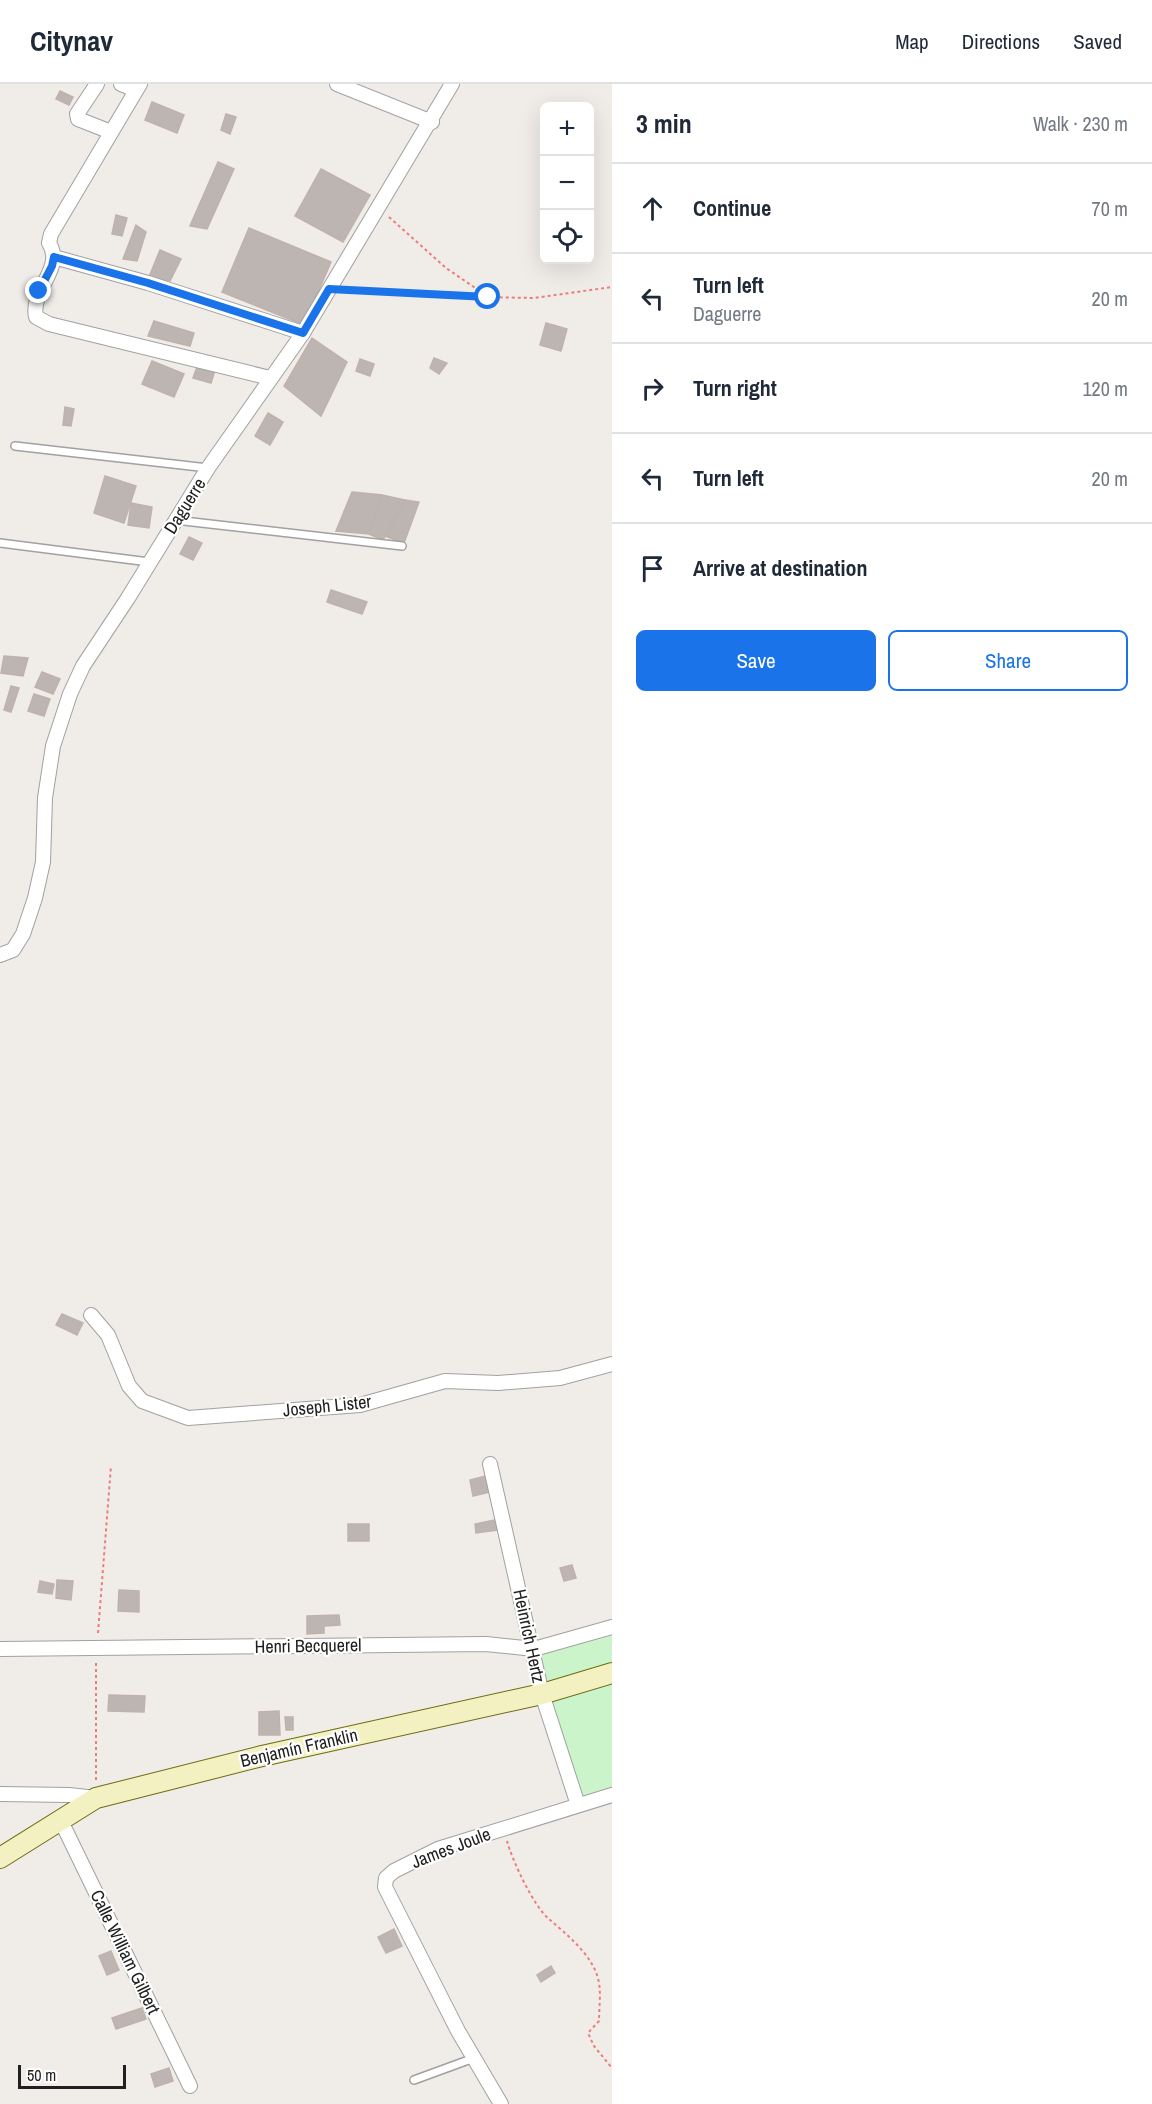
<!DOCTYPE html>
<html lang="en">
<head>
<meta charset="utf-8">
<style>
  :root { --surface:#fff; --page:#f6f6f7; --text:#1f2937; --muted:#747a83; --line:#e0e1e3; --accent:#1a73e8 }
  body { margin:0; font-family:"Archivo Narrow",sans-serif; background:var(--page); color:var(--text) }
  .controls { position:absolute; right:18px; top:18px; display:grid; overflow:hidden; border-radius:9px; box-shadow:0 6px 24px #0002 }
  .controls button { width:54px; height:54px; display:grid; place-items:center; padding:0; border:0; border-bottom:2px solid var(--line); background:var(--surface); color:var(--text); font:30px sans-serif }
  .scale { position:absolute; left:18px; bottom:15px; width:108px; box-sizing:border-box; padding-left:6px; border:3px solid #202020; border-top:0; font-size:16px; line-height:21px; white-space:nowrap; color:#202020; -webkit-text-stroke:4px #fff; paint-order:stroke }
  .stop { position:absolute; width:18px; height:18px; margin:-14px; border:4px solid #1a73e8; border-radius:50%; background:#fff }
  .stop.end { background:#1a73e8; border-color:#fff; box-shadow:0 2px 6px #0008 }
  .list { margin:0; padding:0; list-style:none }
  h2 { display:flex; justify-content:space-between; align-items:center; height:78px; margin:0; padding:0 24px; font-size:26px }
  h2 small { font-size:20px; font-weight:400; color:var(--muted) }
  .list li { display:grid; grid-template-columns:39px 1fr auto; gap:18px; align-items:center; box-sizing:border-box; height:90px; padding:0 24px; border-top:2px solid var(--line) }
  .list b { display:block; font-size:22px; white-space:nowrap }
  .list p { margin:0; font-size:20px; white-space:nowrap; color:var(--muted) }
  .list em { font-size:20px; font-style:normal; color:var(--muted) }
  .actions { display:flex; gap:12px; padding:18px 24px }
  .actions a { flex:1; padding:14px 0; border:2px solid var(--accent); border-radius:9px; text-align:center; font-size:21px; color:var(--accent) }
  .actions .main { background:var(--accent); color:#fff }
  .icon { flex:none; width:33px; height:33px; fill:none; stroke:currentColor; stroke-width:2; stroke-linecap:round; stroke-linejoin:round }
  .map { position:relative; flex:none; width:612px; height:2020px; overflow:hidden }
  header { display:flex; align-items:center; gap:36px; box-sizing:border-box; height:84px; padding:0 30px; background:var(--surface); border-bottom:2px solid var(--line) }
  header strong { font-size:28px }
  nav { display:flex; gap:33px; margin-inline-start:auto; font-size:21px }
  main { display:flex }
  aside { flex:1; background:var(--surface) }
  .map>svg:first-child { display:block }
</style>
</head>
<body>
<header>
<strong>Citynav</strong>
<nav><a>Map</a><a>Directions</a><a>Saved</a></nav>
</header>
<main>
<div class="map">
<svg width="612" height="2020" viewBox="0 0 612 2020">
  <rect width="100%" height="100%" fill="#f0ece8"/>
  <polygon fill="#cbf4ca" points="612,1545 612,1709 581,1719 536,1566"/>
  <g fill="#bdb5b1" stroke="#c0b2ab" stroke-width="1.5">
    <polygon points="60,7 73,13 69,21 56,15"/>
    <polygon points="152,18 184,31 177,49 145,36"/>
    <polygon points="226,30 236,33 230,50 221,46"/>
    <polygon points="218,78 234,85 207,145 190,142"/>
    <polygon points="321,85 370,111 343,158 295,132"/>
    <polygon points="116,131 127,134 122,152 112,150"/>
    <polygon points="136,141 146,148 137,177 123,175"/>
    <polygon points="249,144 331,178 304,241 222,208"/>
    <polygon points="160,166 181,175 170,197 149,193"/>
    <polygon points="154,237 194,249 190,262 148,252"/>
    <polygon points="546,239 567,245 561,267 540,261"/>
    <polygon points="312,254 347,278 321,332 284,302"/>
    <polygon points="434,274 447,279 439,290 430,284"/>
    <polygon points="360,275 374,280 370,292 356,287"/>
    <polygon points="152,277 184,290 174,313 142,300"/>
    <polygon points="198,280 215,286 211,299 193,294"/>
    <polygon points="65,323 74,325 71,342 63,341"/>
    <polygon points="268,329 283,338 270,361 255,352"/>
    <polygon points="105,392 136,402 124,439 94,429"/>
    <polygon points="352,408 382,411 369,450 336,447"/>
    <polygon points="382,411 405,416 383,456 369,450"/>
    <polygon points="405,416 419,418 404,459 385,452"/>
    <polygon points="131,419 152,423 149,444 128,441"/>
    <polygon points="189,453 202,459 193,476 180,470"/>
    <polygon points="331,506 367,518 362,530 327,518"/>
    <polygon points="4,572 28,574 23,592 1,589"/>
    <polygon points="42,588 60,595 53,610 35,603"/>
    <polygon points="11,602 19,604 11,628 4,626"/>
    <polygon points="34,610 50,615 44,632 28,627"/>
    <polygon points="62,1230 83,1239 77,1251 56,1241"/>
    <polygon points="486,1392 490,1408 473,1412 470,1396"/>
    <polygon points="495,1436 497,1446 476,1449 475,1440"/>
    <rect x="348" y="1440" width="21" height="17"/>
    <polygon points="572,1481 576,1494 564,1497 560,1484"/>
    <polygon points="57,1496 73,1497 71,1516 56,1514"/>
    <polygon points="40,1497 54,1500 52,1510 38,1508"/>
    <polygon points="119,1506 139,1507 139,1528 118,1527"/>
    <polygon points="339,1531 340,1541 324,1542 324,1549 307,1550 307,1532"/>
    <polygon points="109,1611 145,1612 144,1628 108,1627"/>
    <polygon points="279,1627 280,1651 259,1651 259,1628"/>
    <polygon points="285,1633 293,1633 293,1646 286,1646"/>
    <polygon points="394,1845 402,1862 386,1869 378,1853"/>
    <polygon points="111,1867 119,1886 107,1891 99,1872"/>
    <polygon points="551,1882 555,1889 541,1898 537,1891"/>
    <polygon points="142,1924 146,1935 116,1945 112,1934"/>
    <polygon points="169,1984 173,1997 155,2003 151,1990"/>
  </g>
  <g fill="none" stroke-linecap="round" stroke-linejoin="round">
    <g stroke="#a1a1a1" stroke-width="10">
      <g id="lane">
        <polyline points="15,362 208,384"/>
        <polyline points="175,436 402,462"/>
        <polyline points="0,459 149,478"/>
        <polyline points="414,1996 474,1974"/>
      </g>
    </g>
    <g stroke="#a1a1a1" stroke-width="16">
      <g id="street">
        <polyline points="97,0 77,30 78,35 111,48"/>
        <polyline points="121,0 136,6"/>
        <path d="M140,0L51,150L49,159C65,184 30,206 36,233L49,240L270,294"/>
        <polyline points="337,0 432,38"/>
        <polyline points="54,173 148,199 303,249"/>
        <polyline points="0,871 13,866 23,850 35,814 43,778 45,714 53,662 70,610 83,582 128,514 208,384 303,249 452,0"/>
        <polyline points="91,1231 108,1251 129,1302 142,1317 188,1334 360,1321 445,1297 498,1299 560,1294 612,1280"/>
        <polyline points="490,1380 542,1610 578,1721"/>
        <polyline points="0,1565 486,1560 534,1565 612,1543"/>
        <polyline points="0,1710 69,1711 96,1714"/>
        <polyline points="60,1735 190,2002"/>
        <polyline points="501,2020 458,1947 385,1803 386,1794 394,1787 438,1765 612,1711"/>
      </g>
    </g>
    <g stroke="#6c6d11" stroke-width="22">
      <polyline id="secondary" points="0,1774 96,1714 262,1672 542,1610 612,1589"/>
    </g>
    <g stroke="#eb7d7d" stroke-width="2" stroke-dasharray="3 3" stroke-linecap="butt">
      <polyline points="389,133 446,184 487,212"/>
      <polyline points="344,206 426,212 534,214 612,203"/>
      <polyline points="98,1549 111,1382"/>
      <polyline points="96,1579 96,1696"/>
      <path d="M507,1757C512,1776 534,1823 549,1835C566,1850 589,1868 597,1891C602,1905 599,1922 599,1937L588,1949L594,1962L612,1984"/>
    </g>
    <use href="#lane" stroke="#fff" stroke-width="7"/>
    <use href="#street" stroke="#fff" stroke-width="14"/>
    <use href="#secondary" stroke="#f3f1c2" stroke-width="20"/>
  </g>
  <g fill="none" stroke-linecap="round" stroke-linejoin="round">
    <polyline stroke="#1a73e8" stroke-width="8" points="39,207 52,182 54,173 148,199 303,249 329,205 488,213"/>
  </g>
  <g text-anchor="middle" stroke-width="4.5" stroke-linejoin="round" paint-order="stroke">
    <g font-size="18" fill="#202020" stroke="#fff">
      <text transform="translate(185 422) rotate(-58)" y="6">Daguerre</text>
      <text transform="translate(327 1322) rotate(-6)" y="6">Joseph Lister</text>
      <text transform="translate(529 1552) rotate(78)" y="6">Heinrich Hertz</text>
      <text transform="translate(308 1562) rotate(-1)" y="6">Henri Becquerel</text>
      <text transform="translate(299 1664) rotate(-13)" y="6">Benjamín Franklin</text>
      <text transform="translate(451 1764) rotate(-21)" y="6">James Joule</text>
      <text transform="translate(125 1868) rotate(64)" y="6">Calle William Gilbert</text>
    </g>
  </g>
</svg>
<div class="controls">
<button>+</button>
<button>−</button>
<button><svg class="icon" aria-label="locate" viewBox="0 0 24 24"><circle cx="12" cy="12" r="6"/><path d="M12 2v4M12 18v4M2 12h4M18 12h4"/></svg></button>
</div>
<div class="scale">50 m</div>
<div class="stop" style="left:488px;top:213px"></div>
<div class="stop end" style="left:39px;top:207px"></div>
</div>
<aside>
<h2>3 min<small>Walk · 230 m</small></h2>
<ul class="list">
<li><svg class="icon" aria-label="ahead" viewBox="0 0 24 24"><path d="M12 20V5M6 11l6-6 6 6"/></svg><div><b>Continue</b></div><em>70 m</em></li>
<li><svg class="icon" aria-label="left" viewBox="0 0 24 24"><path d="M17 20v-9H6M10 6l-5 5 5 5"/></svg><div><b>Turn left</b><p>Daguerre</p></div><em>20 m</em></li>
<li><svg class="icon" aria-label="right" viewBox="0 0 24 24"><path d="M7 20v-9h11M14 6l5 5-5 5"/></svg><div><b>Turn right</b></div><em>120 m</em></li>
<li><svg class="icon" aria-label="left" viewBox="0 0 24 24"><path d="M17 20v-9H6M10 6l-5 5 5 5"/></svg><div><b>Turn left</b></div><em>20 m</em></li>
<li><svg class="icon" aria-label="arrive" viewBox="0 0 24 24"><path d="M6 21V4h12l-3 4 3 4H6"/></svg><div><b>Arrive at destination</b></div></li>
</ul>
<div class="actions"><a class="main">Save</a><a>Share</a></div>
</aside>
</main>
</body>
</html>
